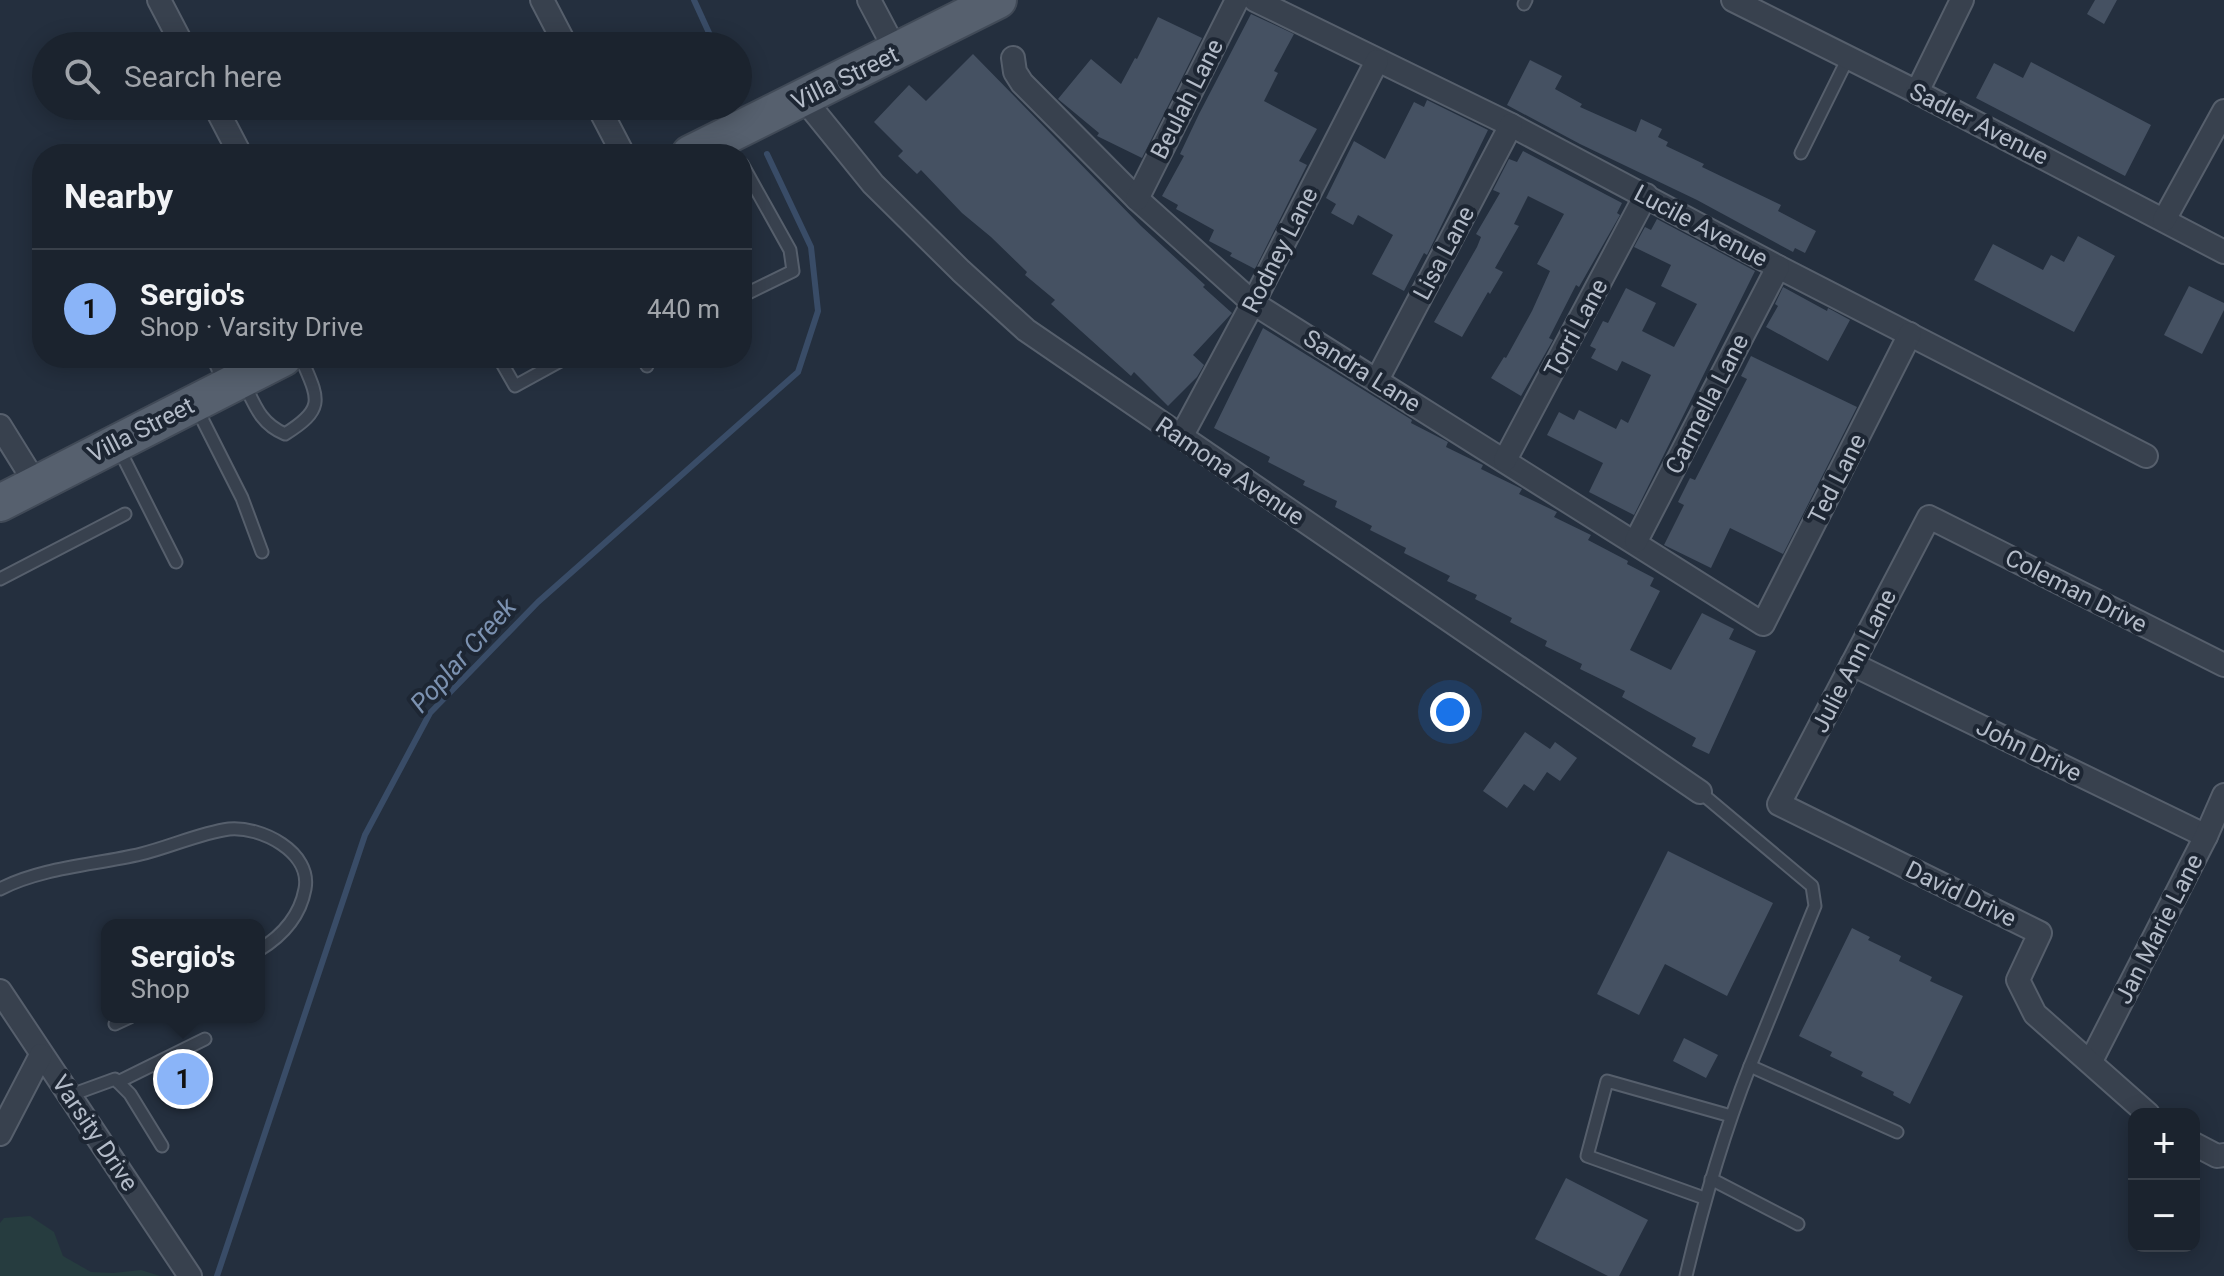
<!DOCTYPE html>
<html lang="en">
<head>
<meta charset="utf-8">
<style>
  :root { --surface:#1b232e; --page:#282f3a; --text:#f1f3f6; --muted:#a0a4aa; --line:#39404a; --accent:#8ab4f8 }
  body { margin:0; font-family:Roboto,sans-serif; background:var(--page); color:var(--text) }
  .controls { position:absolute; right:24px; bottom:24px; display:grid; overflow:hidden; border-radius:16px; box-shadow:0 4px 20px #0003 }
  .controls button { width:72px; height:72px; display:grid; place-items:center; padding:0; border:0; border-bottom:2px solid var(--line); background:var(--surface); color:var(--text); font:40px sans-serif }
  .you { position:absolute; left:1450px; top:712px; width:28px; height:28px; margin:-20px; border:6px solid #fff; border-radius:50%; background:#1a73e8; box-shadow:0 0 0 12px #1a73e833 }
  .badge { display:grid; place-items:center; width:52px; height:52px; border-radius:50%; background:var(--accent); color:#111; font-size:26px; font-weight:700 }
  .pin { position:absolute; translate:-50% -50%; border:4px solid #fff; box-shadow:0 2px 8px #0006 }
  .popup { position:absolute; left:101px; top:919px; width:164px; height:104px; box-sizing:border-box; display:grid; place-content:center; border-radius:16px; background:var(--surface); filter:drop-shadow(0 2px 6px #0005); font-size:26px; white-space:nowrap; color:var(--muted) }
  .popup b { font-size:30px; color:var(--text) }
  .popup::after { content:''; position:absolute; left:50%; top:100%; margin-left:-16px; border:16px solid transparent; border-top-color:var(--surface) }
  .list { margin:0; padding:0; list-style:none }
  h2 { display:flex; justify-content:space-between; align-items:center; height:104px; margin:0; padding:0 32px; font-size:34px }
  h2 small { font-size:26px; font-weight:400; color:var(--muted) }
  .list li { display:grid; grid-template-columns:52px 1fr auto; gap:24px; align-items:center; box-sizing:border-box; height:120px; padding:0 32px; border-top:2px solid var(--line) }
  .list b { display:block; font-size:30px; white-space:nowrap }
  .list p { margin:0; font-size:26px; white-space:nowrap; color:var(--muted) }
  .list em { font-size:26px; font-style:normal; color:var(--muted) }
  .icon { flex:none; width:44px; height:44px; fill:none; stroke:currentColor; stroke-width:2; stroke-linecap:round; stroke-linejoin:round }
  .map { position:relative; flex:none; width:2224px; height:1276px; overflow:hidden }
  .search { position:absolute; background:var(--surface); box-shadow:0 4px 20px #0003; left:32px; top:32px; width:720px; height:88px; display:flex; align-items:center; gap:20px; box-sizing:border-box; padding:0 28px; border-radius:44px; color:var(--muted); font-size:30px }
  .panel { position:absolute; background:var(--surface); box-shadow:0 4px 20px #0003; left:32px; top:144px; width:720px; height:224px; border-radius:32px }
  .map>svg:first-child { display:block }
</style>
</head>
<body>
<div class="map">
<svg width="2224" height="1276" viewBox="0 0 2224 1276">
  <rect width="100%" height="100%" fill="#242f3e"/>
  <polygon fill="#263c3f" points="30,1216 54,1232 63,1256 91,1272 113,1273 141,1270 160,1276 0,1276 0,1223 4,1218"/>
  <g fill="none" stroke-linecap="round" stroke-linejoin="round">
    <g stroke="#394c67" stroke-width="6">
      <polyline points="694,0 715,46"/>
      <polyline points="217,1276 365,835 430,713 538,602 798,372 818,311 811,247 767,154"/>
    </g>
  </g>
  <g fill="#455162">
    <polygon points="2095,0 2117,0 2104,24 2087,14"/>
    <polygon points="1251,14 1294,34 1274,71 1278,73 1264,101 1317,129 1299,161 1307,165 1255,269 1230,256 1232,253 1209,241 1214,230 1176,209 1178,205 1162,196 1184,156 1180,154 1199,114"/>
    <polygon points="1158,17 1202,38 1142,158 1097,136 1099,133 1058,99 1091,59 1121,84 1135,58 1137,59"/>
    <polygon points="973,54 1141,226 1205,285 1203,287 1232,313 1193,355 1204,365 1197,377 1168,406 1134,372 1131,376 1051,304 1055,300 1025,275 1027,272 991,237 962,213 921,170 917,174 898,156 903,151 874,122 909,85 926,101"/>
    <polygon points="1530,60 1562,76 1555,89 1582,104 1580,107 1636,132 1641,119 1662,129 1658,137 1668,142 1666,146 1704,164 1702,167 1781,205 1778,211 1816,231 1805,253 1795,248 1793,252 1697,200 1580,144 1507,105"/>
    <polygon points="2031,62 2151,125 2125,176 1976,98 1994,63 2023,78"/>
    <polygon points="1427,100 1488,130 1427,255 1424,253 1404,291 1372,274 1393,235 1358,215 1353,225 1331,213 1336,204 1326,198 1354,141 1385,159 1414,102 1424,107"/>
    <polygon points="1523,151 1622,203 1617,213 1620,215 1579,287 1576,285 1549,338 1553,340 1521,396 1491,378 1504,357 1506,358 1532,311 1550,271 1537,264 1564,214 1528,196 1514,224 1519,226 1495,268 1503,272 1490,294 1488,292 1462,337 1434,322 1477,247 1481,237 1476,234 1500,193 1493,190 1509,159 1517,162"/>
    <polygon points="1657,219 1755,271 1634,515 1589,492 1603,463 1547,435 1559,412 1574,420 1579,410 1616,429 1621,419 1628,423 1651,375 1622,361 1617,371 1591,358 1596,349 1590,346 1603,321 1608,323 1626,288 1656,303 1642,331 1674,347 1697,304 1661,286 1671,265 1634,247 1645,227 1651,230"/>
    <polygon points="2078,236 2115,256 2074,332 1974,280 1993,244 2043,270 2051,255 2064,262"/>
    <polygon points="2189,286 2224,303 2224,310 2202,354 2164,335"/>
    <polygon points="1783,287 1827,311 1828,308 1850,320 1828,361 1766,327 1778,306 1775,304"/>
    <polygon points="1263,328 1412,420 1411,423 1448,442 1446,447 1483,465 1481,469 1522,489 1519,494 1557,512 1554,517 1591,535 1588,540 1628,561 1627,564 1654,578 1650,586 1660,591 1630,650 1671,670 1702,613 1734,629 1729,639 1756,651 1709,754 1692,746 1696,738 1622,697 1625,691 1580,669 1582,664 1545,646 1547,641 1510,622 1512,618 1475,599 1477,595 1447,581 1450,576 1404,553 1406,548 1370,530 1372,526 1335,507 1337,501 1303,485 1305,481 1268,462 1270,457 1214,428"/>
    <polygon points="1751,356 1857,407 1783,554 1730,528 1711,568 1664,545 1684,505 1678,502 1690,478 1695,480 1747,379 1741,376"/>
    <polygon points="1525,732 1550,749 1555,742 1577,758 1560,781 1547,772 1534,791 1524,784 1507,808 1483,791"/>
    <polygon points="1668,851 1773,903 1727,996 1665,964 1639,1015 1597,994"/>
    <polygon points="1852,928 1870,937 1868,940 1901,956 1899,961 1932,977 1930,981 1963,996 1910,1104 1893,1095 1894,1092 1861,1076 1863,1072 1830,1056 1832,1052 1799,1036"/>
    <polygon points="1684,1038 1718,1055 1706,1078 1673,1061"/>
    <polygon points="1566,1178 1648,1220 1619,1276 1608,1276 1535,1239"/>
  </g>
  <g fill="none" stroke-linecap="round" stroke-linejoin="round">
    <g stroke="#565f6c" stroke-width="15">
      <g id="service">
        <polyline points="1524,4 1526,0"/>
        <polyline points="1801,153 1848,58"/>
        <polyline points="742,164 790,250 793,271 742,296"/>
        <polyline points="213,358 224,383"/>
        <polyline points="499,358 515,386 566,358"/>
        <polyline points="643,358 647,366"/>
        <path d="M244,383C255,406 261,424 285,434C327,408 318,398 301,358"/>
        <polyline points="196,407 242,498 262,552"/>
        <polyline points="118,447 176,562"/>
        <polyline points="0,579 125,514"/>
        <polyline points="1700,792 1812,886 1815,906 1750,1066 1897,1132"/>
        <path d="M0,889C43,867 95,865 141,854C170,847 200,833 229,829C261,826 312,852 305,889C300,916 282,936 259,950"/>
        <polyline points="115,1024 130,1017"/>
        <polyline points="118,1082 205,1039"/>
        <polyline points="71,1095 115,1079 130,1094 162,1146"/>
        <polyline points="1711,1179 1798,1224"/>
        <polyline points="1704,1198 1587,1156 1607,1081 1731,1116"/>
        <path d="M1686,1276C1703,1204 1723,1135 1750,1066"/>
      </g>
    </g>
    <g stroke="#565f6c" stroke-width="26">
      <g id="minor">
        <polyline points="159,0 183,46"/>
        <polyline points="542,0 566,46"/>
        <polyline points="869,0 897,53"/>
        <polyline points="1255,0 1511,125 1778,267 2146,456"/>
        <polyline points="1733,0 1917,92 2224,252"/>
        <polyline points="1013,58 1015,72 1022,83 1137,199 1253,303 1763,624 1910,334"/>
        <polyline points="1917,92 1962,0"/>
        <polyline points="804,99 873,184 961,271 1026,330 1700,792"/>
        <polyline points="215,106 240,154"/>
        <polyline points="598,106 623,154"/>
        <polyline points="1137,199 1237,0"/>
        <polyline points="2164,220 2224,111"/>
        <polyline points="1377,380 1511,125"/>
        <polyline points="0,426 36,484"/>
        <polyline points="1181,437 1253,303 1377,61"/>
        <polyline points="1505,460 1646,195"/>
        <polyline points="1636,541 1778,267"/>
        <polyline points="1852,664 2206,836"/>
        <polyline points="0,991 190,1276"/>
        <polyline points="2091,1061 2206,836 2224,795"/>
        <polyline points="2148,1114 2035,1014 2018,980 2040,933 1779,804 1929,517 2224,665"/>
        <polyline points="0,1134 41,1055"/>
        <polyline points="2194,1144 2217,1156 2224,1155"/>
      </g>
    </g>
    <g stroke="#414a57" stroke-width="40">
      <g id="primary">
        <polyline points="690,154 998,0"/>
        <polyline points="0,503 283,358"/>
      </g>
    </g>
    <use href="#service" stroke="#38414e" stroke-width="11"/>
    <use href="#minor" stroke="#38414e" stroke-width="22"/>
    <use href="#primary" stroke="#56606e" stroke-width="36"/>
  </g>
  <g text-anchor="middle" stroke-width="8" stroke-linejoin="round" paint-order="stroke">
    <g font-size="24" fill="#b4bcc9" stroke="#1d2633">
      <text transform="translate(845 78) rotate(-26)" y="8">Villa Street</text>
      <text transform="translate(1187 99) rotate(-63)" y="8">Beulah Lane</text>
      <text transform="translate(1979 124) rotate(27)" y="8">Sadler Avenue</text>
      <text transform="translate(1701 226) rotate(28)" y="8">Lucile Avenue</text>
      <text transform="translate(1280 250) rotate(-63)" y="8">Rodney Lane</text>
      <text transform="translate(1444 253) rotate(-62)" y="8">Lisa Lane</text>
      <text transform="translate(1576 328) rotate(-62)" y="8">Torri Lane</text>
      <text transform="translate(1362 371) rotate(32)" y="8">Sandra Lane</text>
      <text transform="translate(1707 404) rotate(-63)" y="8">Carmella Lane</text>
      <text transform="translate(141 430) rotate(-27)" y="8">Villa Street</text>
      <text transform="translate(1230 471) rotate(34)" y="8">Ramona Avenue</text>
      <text transform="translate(1837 479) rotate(-63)" y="8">Ted Lane</text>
      <text transform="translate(2076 591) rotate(27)" y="8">Coleman Drive</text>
      <text transform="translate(1854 661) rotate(-63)" y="8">Julie Ann Lane</text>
      <text transform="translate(2029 750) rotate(26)" y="8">John Drive</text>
      <text transform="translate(1961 894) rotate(26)" y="8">David Drive</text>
      <text transform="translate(2159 929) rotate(-63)" y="8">Jan Marie Lane</text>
      <text transform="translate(95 1133) rotate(56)" y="8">Varsity Drive</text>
    </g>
    <g font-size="26" font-style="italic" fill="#7c92b1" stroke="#1d2633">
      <text transform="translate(463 655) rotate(-48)" y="9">Poplar Creek</text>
    </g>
  </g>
</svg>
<div class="controls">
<button>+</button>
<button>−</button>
</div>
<div class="you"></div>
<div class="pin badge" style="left:183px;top:1079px">1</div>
<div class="popup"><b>Sergio's</b>Shop</div>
<div class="search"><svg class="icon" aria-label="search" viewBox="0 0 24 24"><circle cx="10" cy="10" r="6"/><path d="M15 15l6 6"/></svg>Search here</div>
<section class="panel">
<h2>Nearby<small></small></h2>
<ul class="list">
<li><span class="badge">1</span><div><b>Sergio's</b><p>Shop · Varsity Drive</p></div><em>440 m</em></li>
</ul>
</section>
</div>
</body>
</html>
